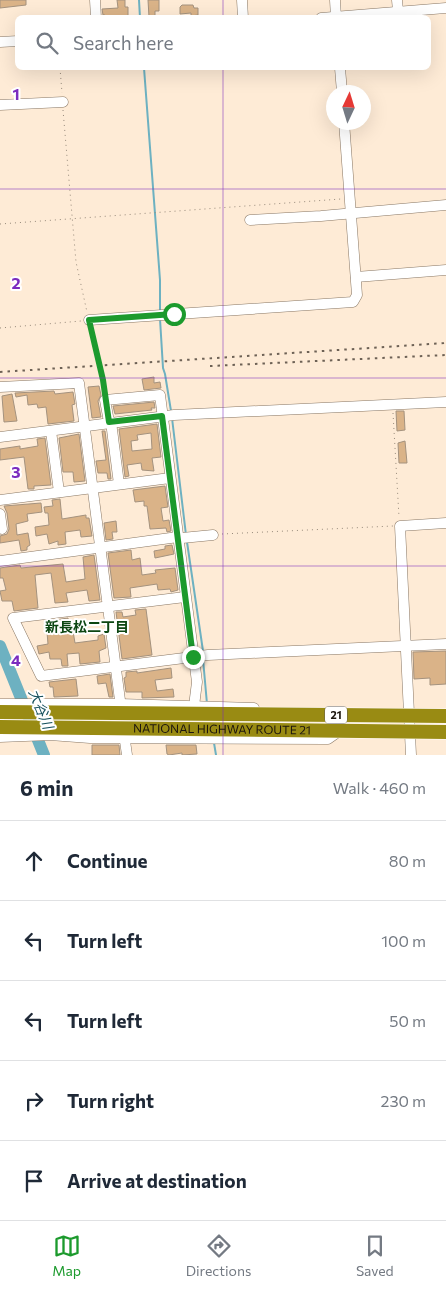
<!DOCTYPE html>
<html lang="en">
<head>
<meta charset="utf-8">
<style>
  :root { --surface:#fff; --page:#f2f2f3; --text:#1f2937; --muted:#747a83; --line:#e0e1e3; --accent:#1c9a2d }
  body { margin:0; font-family:Commissioner,"Noto Sans JP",sans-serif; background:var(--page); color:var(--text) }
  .compass { position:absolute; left:326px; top:85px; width:45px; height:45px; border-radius:50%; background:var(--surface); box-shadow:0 5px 20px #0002; rotate:4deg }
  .stop { position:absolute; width:15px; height:15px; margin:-11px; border:4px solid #1c9a2d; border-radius:50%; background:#fff }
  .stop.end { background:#1c9a2d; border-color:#fff; box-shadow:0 1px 5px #0008 }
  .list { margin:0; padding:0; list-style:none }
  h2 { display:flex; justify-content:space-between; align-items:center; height:65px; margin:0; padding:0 20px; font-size:21px }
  h2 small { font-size:16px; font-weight:400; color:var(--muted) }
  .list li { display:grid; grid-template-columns:32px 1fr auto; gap:15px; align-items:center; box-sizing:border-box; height:80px; padding:0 20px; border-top:1px solid var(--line) }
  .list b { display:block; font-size:19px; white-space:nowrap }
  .list em { font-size:16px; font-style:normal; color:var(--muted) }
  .icon { flex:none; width:28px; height:28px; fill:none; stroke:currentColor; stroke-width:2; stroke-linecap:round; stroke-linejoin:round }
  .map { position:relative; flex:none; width:446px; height:755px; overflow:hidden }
  .search { position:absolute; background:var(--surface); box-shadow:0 5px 20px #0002; left:15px; right:15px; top:15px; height:55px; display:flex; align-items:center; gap:12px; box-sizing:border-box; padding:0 18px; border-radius:8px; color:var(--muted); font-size:19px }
  .sheet { height:465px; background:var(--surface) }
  nav { display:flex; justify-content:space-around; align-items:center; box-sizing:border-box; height:70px; border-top:1px solid var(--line); background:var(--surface); font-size:14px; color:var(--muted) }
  nav a { display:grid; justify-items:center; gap:2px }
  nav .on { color:var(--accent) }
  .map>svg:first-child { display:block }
</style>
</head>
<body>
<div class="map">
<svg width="446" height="755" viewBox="0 0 446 755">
  <rect width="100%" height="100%" fill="#feebd6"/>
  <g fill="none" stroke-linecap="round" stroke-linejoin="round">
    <g stroke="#6db1c1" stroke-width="2">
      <polyline points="139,0 140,18"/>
      <polyline points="144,68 160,280 160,312"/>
      <polyline points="160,319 163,368 165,374 171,411"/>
      <polyline points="172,418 186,535"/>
      <polyline points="187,542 203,651"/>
      <polyline points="203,659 207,704"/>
      <polyline points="214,743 216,755"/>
    </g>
    <polyline stroke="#6db1c1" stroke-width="12" points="0,646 44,755"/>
  </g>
  <g fill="#dab388" stroke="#a4927e" fill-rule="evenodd">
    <polygon points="0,0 26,0 26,5 0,8"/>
    <polygon points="117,0 125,0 125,7 128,7 128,16 105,17 105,15 103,15 102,9 118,8"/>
    <polygon points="148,0 159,0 159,11 155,11 155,17 149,17"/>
    <polygon points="182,5 193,5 194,8 198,8 198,15 191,16 191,13 180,14 180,7"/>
    <polygon points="154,377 154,383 160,382 161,388 144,390 142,379"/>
    <polygon points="99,386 101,395 98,401 101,417 92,418 88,387"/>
    <polygon points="54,391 55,394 73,392 75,404 72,405 74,421 48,424 46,407 38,408 37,404 28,405 27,395 16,397 15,393"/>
    <polygon points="12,394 17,421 4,422 2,396"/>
    <polygon points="154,402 155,408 151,408 152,410 115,414 113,406"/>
    <polygon points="396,411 404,411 405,430 397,431"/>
    <path d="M157,424L161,457L152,458L154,471L142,470L141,463L127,465L129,476L125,477L119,429ZM151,433L152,449L132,451L131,441L138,440L137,435Z"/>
    <polygon points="102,431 105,431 111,479 108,479 107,473 98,473 96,461 106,460"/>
    <polygon points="79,434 85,481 74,482 73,472 63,472 59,438"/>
    <polygon points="45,438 51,485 34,486 34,489 28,489 24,457 0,460 0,449 20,446 20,449 38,446 37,439"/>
    <polygon points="405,441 407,463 399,463 398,443"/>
    <polygon points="165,486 168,507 161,508 163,521 169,520 171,531 167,532 166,528 150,529 147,506 144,506 144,501 135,502 133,490"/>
    <polygon points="60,499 62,519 86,515 86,518 89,518 92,536 81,537 80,530 65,532 66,544 58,545 58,541 49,544 47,534 36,536 35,527 49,525 48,513 45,513 44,507 53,506 52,500"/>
    <polygon points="41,503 42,512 27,514 28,521 16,524 17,535 28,533 30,545 27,547 27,550 21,551 19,540 0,543 0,536 7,534 9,529 7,513 4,506"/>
    <polygon points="116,521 117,532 112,532 113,539 106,540 104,523"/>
    <polygon points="172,545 174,554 155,558 154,551 165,549 165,546"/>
    <polygon points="131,550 132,560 140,558 142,575 156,573 155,570 175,568 178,590 171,592 170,589 158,590 157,584 130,588 131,597 114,598 108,553"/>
    <polygon points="94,555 100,600 89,601 87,590 66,593 68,602 55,603 51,573 35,575 38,608 14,611 12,601 2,601 0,591 6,590 3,578 0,578 0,568 20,565 21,568 63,564 66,582 85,579 83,557"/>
    <polygon points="146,609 152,655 122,659 116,612 122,612 123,617 136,615 135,610"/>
    <polygon points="68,618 69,628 71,628 72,631 73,631 75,643 98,640 98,636 104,634 106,648 99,651 100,662 80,664 79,653 67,654 68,666 62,666 61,659 50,659 49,652 39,654 37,646 48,644 47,632 50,632 48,621"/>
    <polygon points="446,651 446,684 430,685 430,678 414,679 413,652"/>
    <polygon points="171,668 172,678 155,680 157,691 173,689 174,697 142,698 142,692 126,692 124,678 126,677 126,672 137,671 137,673"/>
    <polygon points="110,674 113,697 109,697 106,683 98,684 97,676"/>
    <polygon points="76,679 78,696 54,697 53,687 50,687 49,682"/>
    <polygon points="92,745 119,745 120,755 92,755"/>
    <polygon points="166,745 196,745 197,754 182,755 182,753 169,755 167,754"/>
  </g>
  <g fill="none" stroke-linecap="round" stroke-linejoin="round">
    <g stroke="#897764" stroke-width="11">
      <g id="minor">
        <polyline points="95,0 96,18"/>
        <polyline points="242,0 243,18"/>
        <polyline points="335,0 336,18"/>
        <polyline points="397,0 398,11"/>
        <polyline points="321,18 446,8"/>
        <polyline points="0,42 18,41"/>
        <polyline points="340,68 342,92"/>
        <polyline points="0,105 63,102"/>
        <polyline points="250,220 321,216 446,205"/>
        <polyline points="356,277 446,270"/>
        <polyline points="89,320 353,302 357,295 344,122"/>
        <polyline points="0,387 79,383 121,708"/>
        <polyline points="109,422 105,400 160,395 197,682 194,706"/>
        <polyline points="111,422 119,484"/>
        <polyline points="51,431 59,492"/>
        <polyline points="0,437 174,415 446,402"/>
        <polyline points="0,500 170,478"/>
        <polyline points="0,514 2,529"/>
        <polyline points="0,561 178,537 182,538 213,535"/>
        <polyline points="185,597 13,618 41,676 208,655 446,644"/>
        <polyline points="0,704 120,704 254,708"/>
        <polyline points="124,734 127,755"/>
        <polyline points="0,737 50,735 90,738 328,739 338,732"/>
        <polyline points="411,755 400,526 446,523"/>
      </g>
    </g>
    <g stroke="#fff" stroke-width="15">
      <g id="highway">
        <polyline points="0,712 446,716"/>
        <path id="s1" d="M0,727L446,732"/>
      </g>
    </g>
    <g stroke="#96897a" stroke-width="1" stroke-dasharray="1 4" stroke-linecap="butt">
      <polyline points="60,68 62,93"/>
      <polyline points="63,110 76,262 87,312"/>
      <polyline points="0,224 341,199"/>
      <polyline points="0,328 81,321"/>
      <polyline points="90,328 104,392"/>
      <polyline points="393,413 399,517"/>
      <polyline points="222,534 393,526"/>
    </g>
    <use href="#minor" stroke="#fff" stroke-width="10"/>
    <use href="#highway" stroke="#998b13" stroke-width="14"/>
    <g stroke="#6d6155" stroke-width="2" stroke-dasharray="2.5 5" stroke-linecap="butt">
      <polyline points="210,366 446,355"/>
      <polyline points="0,372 446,343"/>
    </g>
  </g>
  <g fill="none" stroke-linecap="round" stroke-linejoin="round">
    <polyline stroke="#1c9a2d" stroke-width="6" points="174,314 89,320 103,380 109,422 162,416 193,657"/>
  </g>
  <path fill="none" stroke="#7b2cbf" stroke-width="1" stroke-opacity="0.55" d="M223,0V18M223,68V755M0,189H446M0,378H446M0,566H446"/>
  <g text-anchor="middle" stroke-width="4" stroke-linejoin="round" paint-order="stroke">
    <rect fill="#fff" stroke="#605b56" stroke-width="1" x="325" y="706.5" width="22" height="17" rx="4"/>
    <g font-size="11" font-weight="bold" fill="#1c150e">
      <text x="336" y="719">21</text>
    </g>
    <g font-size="12" fill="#1c150e" stroke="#fff">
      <text dy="4" stroke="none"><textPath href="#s1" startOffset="222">NATIONAL HIGHWAY ROUTE 21</textPath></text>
    </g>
    <g font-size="14" font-weight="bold" fill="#0c4612" stroke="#fff">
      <text x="87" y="632">新長松二丁目</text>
    </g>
    <g font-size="14" font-style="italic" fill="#15505c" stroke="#fff">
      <text transform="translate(41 709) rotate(68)" y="5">大谷川</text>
    </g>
  </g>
  <g font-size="16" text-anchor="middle" font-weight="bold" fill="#7b2cbf" stroke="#fff" stroke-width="4" stroke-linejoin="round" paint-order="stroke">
    <text x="16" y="100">1</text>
    <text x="16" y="289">2</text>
    <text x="16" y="478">3</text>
    <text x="16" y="666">4</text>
  </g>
</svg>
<svg class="compass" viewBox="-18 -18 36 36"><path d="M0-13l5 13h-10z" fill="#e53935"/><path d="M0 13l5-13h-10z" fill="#747a83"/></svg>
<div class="stop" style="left:174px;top:314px"></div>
<div class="stop end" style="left:193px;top:657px"></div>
<div class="search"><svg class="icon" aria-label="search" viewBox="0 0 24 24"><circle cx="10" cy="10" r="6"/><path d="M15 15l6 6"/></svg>Search here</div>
</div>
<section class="sheet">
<h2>6 min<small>Walk · 460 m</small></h2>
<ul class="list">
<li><svg class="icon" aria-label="ahead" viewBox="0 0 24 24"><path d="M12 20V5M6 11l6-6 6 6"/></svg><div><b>Continue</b></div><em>80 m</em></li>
<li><svg class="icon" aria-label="left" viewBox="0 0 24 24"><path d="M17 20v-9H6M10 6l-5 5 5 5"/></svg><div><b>Turn left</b></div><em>100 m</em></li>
<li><svg class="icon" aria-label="left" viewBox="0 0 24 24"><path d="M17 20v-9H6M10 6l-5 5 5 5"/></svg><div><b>Turn left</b></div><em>50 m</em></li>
<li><svg class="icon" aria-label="right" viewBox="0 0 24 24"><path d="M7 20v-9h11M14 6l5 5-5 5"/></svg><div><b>Turn right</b></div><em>230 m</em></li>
<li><svg class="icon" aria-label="arrive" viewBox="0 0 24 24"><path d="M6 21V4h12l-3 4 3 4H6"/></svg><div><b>Arrive at destination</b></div></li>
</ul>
</section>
<nav>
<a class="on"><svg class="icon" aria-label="map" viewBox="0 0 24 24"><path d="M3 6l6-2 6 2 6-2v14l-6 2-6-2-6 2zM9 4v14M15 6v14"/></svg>Map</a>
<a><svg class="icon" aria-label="directions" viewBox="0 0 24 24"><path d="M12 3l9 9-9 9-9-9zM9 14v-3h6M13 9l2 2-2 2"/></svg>Directions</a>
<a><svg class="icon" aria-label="saved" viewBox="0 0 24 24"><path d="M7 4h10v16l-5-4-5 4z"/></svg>Saved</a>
</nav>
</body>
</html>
